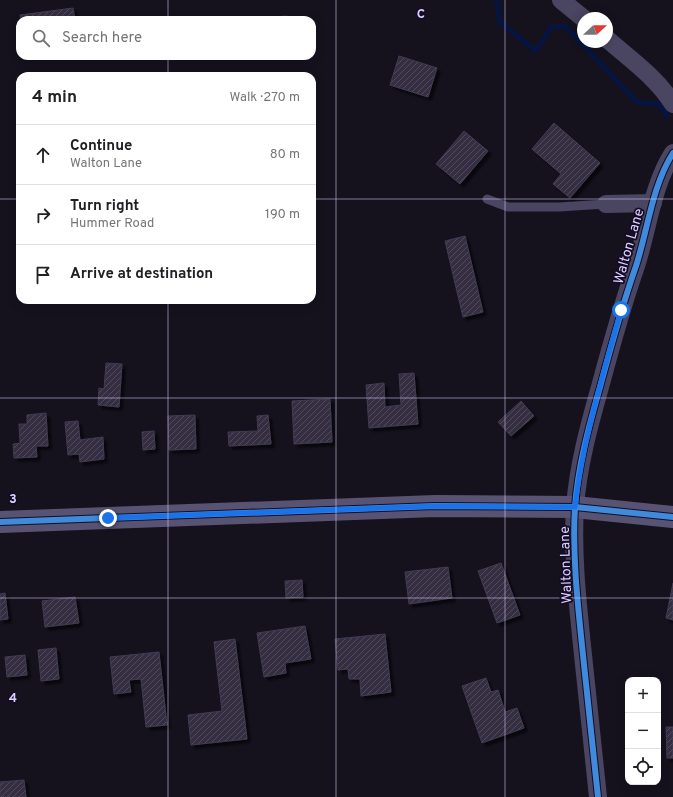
<!DOCTYPE html>
<html lang="en">
<head>
<meta charset="utf-8">
<style>
  :root { --surface:#fff; --page:#f6f6f6; --text:#202124; --muted:#757577; --line:#e0e0e0 }
  body { margin:0; font-family:Overpass,sans-serif; background:var(--page); color:var(--text) }
  .controls { position:absolute; right:12px; bottom:12px; display:grid; overflow:hidden; border-radius:8px; box-shadow:0 2px 10px #0003 }
  .controls button { width:36px; height:36px; display:grid; place-items:center; padding:0; border:0; border-bottom:1px solid var(--line); background:var(--surface); color:var(--text); font:20px sans-serif }
  .compass { position:absolute; left:577px; top:12px; width:36px; height:36px; border-radius:50%; background:var(--surface); box-shadow:0 2px 10px #0003; rotate:68deg }
  .stop { position:absolute; width:12px; height:12px; margin:-9px; border:3px solid #1a73e8; border-radius:50%; background:#fff }
  .stop.end { background:#1a73e8; border-color:#fff; box-shadow:0 1px 4px #0008 }
  .list { margin:0; padding:0; list-style:none }
  h2 { display:flex; justify-content:space-between; align-items:center; height:52px; margin:0; padding:0 16px; font-size:17px }
  h2 small { font-size:13px; font-weight:400; color:var(--muted) }
  .list li { display:grid; grid-template-columns:26px 1fr auto; gap:12px; align-items:center; box-sizing:border-box; height:60px; padding:0 16px; border-top:1px solid var(--line) }
  .list b { display:block; font-size:15px; white-space:nowrap }
  .list p { margin:0; font-size:13px; white-space:nowrap; color:var(--muted) }
  .list em { font-size:13px; font-style:normal; color:var(--muted) }
  .icon { flex:none; width:22px; height:22px; fill:none; stroke:currentColor; stroke-width:2; stroke-linecap:round; stroke-linejoin:round }
  .map { position:relative; flex:none; width:673px; height:797px; overflow:hidden }
  .search { position:absolute; background:var(--surface); box-shadow:0 2px 10px #0003; left:16px; top:16px; width:300px; height:44px; display:flex; align-items:center; gap:10px; box-sizing:border-box; padding:0 14px; border-radius:12px; color:var(--muted); font-size:15px }
  .panel { position:absolute; background:var(--surface); box-shadow:0 2px 10px #0003; left:16px; top:72px; width:300px; height:232px; border-radius:12px }
  .map>svg:first-child { display:block }
</style>
</head>
<body>
<div class="map">
<svg width="673" height="797" viewBox="0 0 673 797">
  <defs>
    <pattern id="building-hatch" width="6" height="6" patternUnits="userSpaceOnUse"><rect width="6" height="6" fill="#342f41"/><path d="M-1 1l2-2M0 6l6-6M5 7l2-2" fill="none" stroke="#514c5e"/></pattern>
    <filter id="shadow"><feDropShadow dx="3.5" dy="3.5" stdDeviation="1" flood-color="#0009"/></filter>
  </defs>
  <rect width="100%" height="100%" fill="#15121e"/>
  <g fill="none" stroke-linecap="round" stroke-linejoin="round">
    <polyline stroke="#061441" stroke-width="5" points="497,0 500,22 536,51 551,27 565,26 637,102 659,104 667,116"/>
  </g>
  <g fill="url(#building-hatch)" stroke="#423b53" filter="url(#shadow)">
    <polygon points="73,8 75,20 21,20 20,15"/>
    <polygon points="287,16 287,20 246,20 246,19"/>
    <polygon points="399,56 437,68 428,97 390,85"/>
    <polygon points="554,123 600,163 570,198 553,184 561,174 532,149"/>
    <polygon points="464,131 488,151 460,184 436,164"/>
    <polygon points="465,236 483,312 463,317 445,241"/>
    <polygon points="106,363 122,364 119,407 98,405 99,388 104,389"/>
    <polygon points="414,373 418,424 369,428 366,385 384,383 385,407 401,405 399,374"/>
    <polygon points="330,399 332,442 294,444 292,401"/>
    <polygon points="521,401 534,416 511,436 498,422"/>
    <polygon points="46,413 48,446 36,446 37,457 14,458 13,444 20,443 19,424 27,424 27,415"/>
    <polygon points="195,415 196,449 169,450 168,416"/>
    <polygon points="268,415 271,444 229,446 228,432 258,431 257,416"/>
    <polygon points="78,421 80,440 103,437 104,459 80,462 79,454 68,455 65,422"/>
    <polygon points="154,431 155,449 143,450 142,432"/>
    <polygon points="501,563 520,615 497,623 478,571"/>
    <polygon points="448,567 452,598 409,604 405,572"/>
    <polygon points="302,580 303,597 286,598 285,581"/>
    <polygon points="673,583 673,620 666,618"/>
    <polygon points="5,593 8,619 0,620 0,594"/>
    <polygon points="75,597 79,623 45,627 42,601"/>
    <polygon points="305,626 311,659 285,663 286,673 264,677 257,633"/>
    <polygon points="385,634 391,692 361,696 360,679 349,679 348,669 338,670 335,639"/>
    <polygon points="235,639 247,739 191,745 188,715 222,711 214,642"/>
    <polygon points="56,648 59,679 41,681 38,650"/>
    <polygon points="159,652 167,725 146,727 141,679 129,680 131,692 114,694 110,657"/>
    <polygon points="25,655 27,675 7,677 5,657"/>
    <polygon points="486,678 491,692 498,690 505,712 517,708 524,728 482,743 462,686"/>
    <polygon points="666,727 673,727 673,758 667,758"/>
    <polygon points="24,780 26,797 0,797 0,782"/>
  </g>
  <g fill="none" stroke-linecap="round" stroke-linejoin="round">
    <polyline stroke="#4a4560" stroke-width="9" points="487,199 508,207 559,207 606,204"/>
    <g stroke="#4a4560" stroke-width="18">
      <polyline points="561,0 583,18"/>
      <path d="M607,39C630,59 657,78 673,104"/>
      <polyline points="606,204 653,203"/>
      <path d="M598,797C593,750 588,703 583,655C578,606 572,556 575,507C578,466 589,426 600,387C611,346 622,306 636,266C648,229 652,186 673,153"/>
    </g>
    <polyline stroke="#585372" stroke-width="22" points="0,522 435,506 575,507 673,517"/>
    <g stroke="#130c24" stroke-width="8">
      <g id="cycleway">
        <polyline points="0,522 435,506 575,507 673,517"/>
        <path d="M598,797C593,750 588,703 583,655C578,606 572,556 575,507C578,466 589,426 600,387C611,346 622,306 636,266C648,229 652,186 673,153"/>
      </g>
    </g>
    <use href="#cycleway" stroke="#408adc" stroke-width="6"/>
  </g>
  <g fill="none" stroke-linecap="round" stroke-linejoin="round">
    <path stroke="#1a73e8" stroke-width="5" d="M108,518L435,506L575,507C583,439 603,375 621,310"/>
  </g>
  <path fill="none" stroke="#dacfff" stroke-width="1" stroke-opacity="0.55" d="M168,0V20M336,0V797M505,0V797M168,56V76M0,199H20M312,199H673M168,300V797M0,398H673M0,598H673"/>
  <g text-anchor="middle" stroke-width="3.5" stroke-linejoin="round" paint-order="stroke">
    <g font-size="14" fill="#dacfff" stroke="#130c24">
      <text transform="translate(628 246) rotate(-74)" y="5">Walton Lane</text>
      <text transform="translate(565 565) rotate(-92)" y="5">Walton Lane</text>
    </g>
  </g>
  <g font-size="13" text-anchor="middle" font-weight="bold" fill="#dacfff" stroke="#130c24" stroke-width="3.5" stroke-linejoin="round" paint-order="stroke">
    <text x="421" y="18">C</text>
    <text x="13" y="503">3</text>
    <text x="13" y="702">4</text>
  </g>
</svg>
<div class="controls">
<button>+</button>
<button>−</button>
<button><svg class="icon" aria-label="locate" viewBox="0 0 24 24"><circle cx="12" cy="12" r="6"/><path d="M12 2v4M12 18v4M2 12h4M18 12h4"/></svg></button>
</div>
<svg class="compass" viewBox="-18 -18 36 36"><path d="M0-13l5 13h-10z" fill="#e53935"/><path d="M0 13l5-13h-10z" fill="#757577"/></svg>
<div class="stop" style="left:621px;top:310px"></div>
<div class="stop end" style="left:108px;top:518px"></div>
<div class="search"><svg class="icon" aria-label="search" viewBox="0 0 24 24"><circle cx="10" cy="10" r="6"/><path d="M15 15l6 6"/></svg>Search here</div>
<section class="panel">
<h2>4 min<small>Walk · 270 m</small></h2>
<ul class="list">
<li><svg class="icon" aria-label="ahead" viewBox="0 0 24 24"><path d="M12 20V5M6 11l6-6 6 6"/></svg><div><b>Continue</b><p>Walton Lane</p></div><em>80 m</em></li>
<li><svg class="icon" aria-label="right" viewBox="0 0 24 24"><path d="M7 20v-9h11M14 6l5 5-5 5"/></svg><div><b>Turn right</b><p>Hummer Road</p></div><em>190 m</em></li>
<li><svg class="icon" aria-label="arrive" viewBox="0 0 24 24"><path d="M6 21V4h12l-3 4 3 4H6"/></svg><div><b>Arrive at destination</b></div></li>
</ul>
</section>
</div>
</body>
</html>
